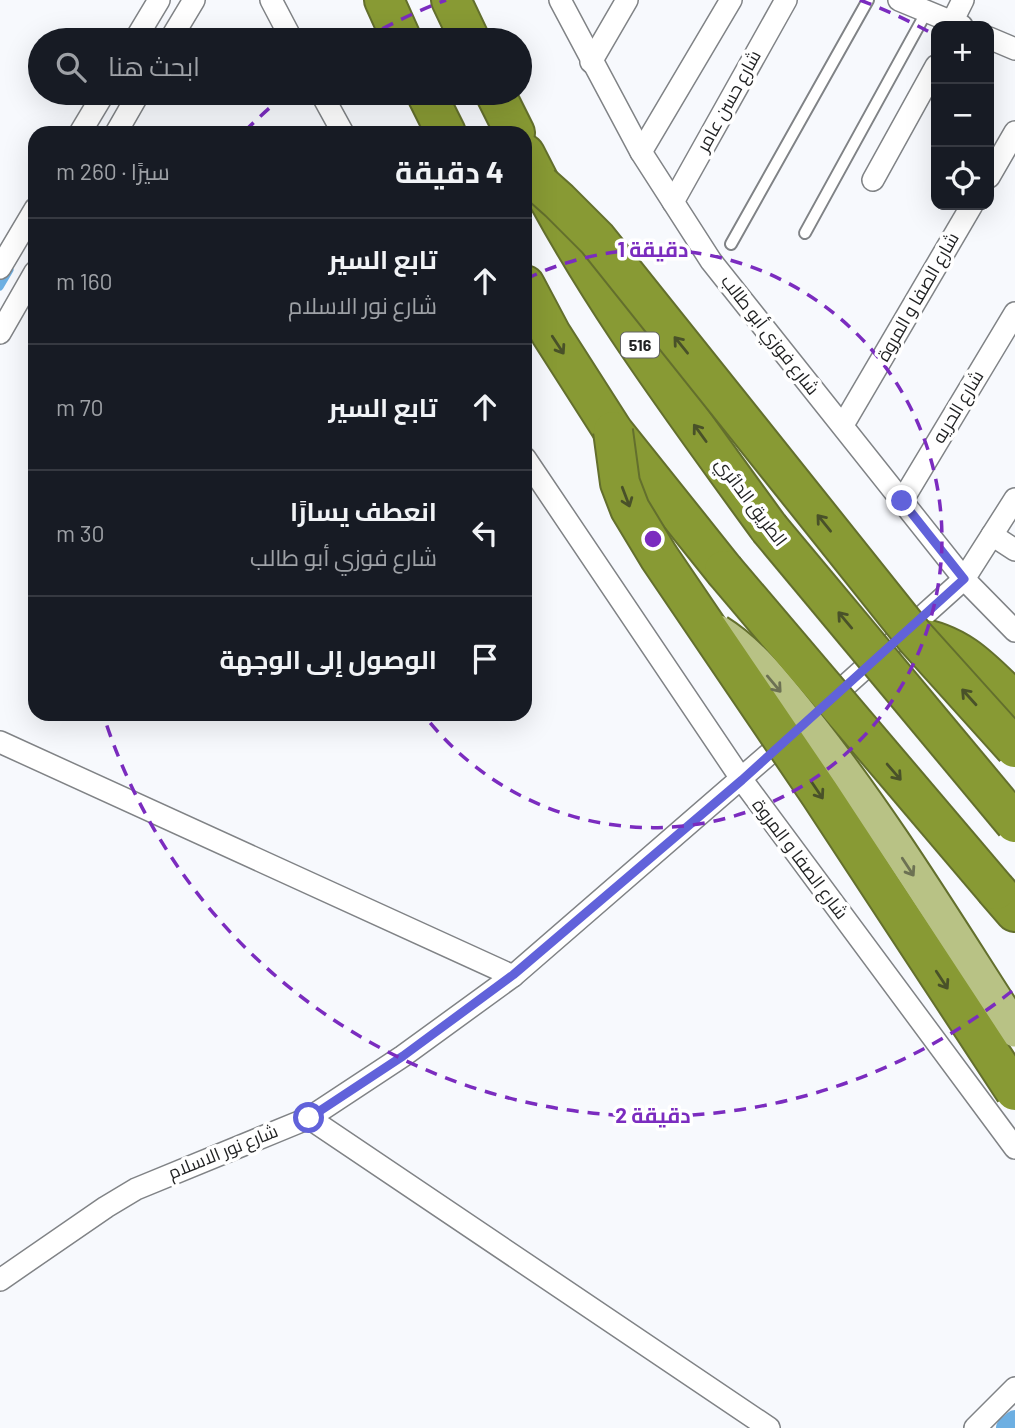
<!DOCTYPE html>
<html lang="ar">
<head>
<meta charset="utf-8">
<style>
  :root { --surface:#171b24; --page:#242831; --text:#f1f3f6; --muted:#9ea1a6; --line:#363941 }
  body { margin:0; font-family:Barlow,Cairo,sans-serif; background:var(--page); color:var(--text); direction:rtl }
  .controls { position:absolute; right:21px; top:21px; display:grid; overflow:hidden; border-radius:14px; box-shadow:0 7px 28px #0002 }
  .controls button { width:63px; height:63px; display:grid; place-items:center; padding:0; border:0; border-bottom:2px solid var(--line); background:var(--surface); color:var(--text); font:35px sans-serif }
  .stop { position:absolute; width:21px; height:21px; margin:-16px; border:5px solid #6162da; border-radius:50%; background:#fff }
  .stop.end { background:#6162da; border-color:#fff; box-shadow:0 2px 7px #0008 }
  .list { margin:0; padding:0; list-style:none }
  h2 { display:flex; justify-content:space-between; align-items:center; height:91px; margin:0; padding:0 28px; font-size:30px }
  h2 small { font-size:23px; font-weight:400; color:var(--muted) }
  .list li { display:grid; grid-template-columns:46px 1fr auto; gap:21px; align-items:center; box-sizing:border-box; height:126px; padding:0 28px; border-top:2px solid var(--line) }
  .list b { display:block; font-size:26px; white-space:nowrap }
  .list p { margin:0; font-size:23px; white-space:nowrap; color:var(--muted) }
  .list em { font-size:23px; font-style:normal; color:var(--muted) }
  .icon { flex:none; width:38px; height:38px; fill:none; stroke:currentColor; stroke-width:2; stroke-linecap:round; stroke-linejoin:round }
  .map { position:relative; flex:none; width:1015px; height:1428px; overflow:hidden; direction:ltr }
  .search { position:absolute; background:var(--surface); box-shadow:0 7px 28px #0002; left:28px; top:28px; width:504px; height:77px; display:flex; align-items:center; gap:18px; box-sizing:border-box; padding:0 24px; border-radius:38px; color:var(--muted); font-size:26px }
  .panel { position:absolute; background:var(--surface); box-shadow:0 7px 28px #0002; left:28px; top:126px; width:504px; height:595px; border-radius:21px; direction:rtl }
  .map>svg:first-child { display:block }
</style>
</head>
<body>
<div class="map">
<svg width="1015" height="1428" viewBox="0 0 1015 1428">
  <rect width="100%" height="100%" fill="#f7f9fd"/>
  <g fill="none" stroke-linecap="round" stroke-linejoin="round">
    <polyline stroke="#6dafe2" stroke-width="7" points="0,287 10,270"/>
    <polyline stroke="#6dafe2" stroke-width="24" points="1008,1428 1015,1422"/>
    <g stroke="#808386" stroke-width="14">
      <g id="lane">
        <polyline points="805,233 927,11"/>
        <polyline points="731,244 868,0"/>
      </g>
    </g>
    <g stroke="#808386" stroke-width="24">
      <g id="street">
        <polyline points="271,0 292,40"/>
        <polyline points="560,0 641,152 711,261 964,579 1015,631"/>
        <polyline points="899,0 962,26"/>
        <polyline points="952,22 963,0"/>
        <polyline points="989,38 1015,49"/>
        <polyline points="135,40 159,0"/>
        <polyline points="170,40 194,0"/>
        <polyline points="591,62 627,0"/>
        <polyline points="321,93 343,133"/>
        <polyline points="80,133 104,93"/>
        <polyline points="116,133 139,93"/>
        <polyline points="641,152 731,0"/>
        <polyline points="989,177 1015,132"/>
        <polyline points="873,180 936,66"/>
        <polyline points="673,202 786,0"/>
        <polyline points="0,268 35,209"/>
        <polyline points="0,333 35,272"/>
        <polyline points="843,425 972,205"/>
        <polyline points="525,458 742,780 1015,1148"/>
        <polyline points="902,501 1015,313"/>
        <polyline points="992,535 1015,550"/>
        <polyline points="825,704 964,579 1015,499"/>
        <polyline points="0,742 513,976"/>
        <polyline points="309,1118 769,1428"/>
        <polyline points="0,1280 106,1207 136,1189 309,1118 403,1056 513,976 791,735"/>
        <polyline points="975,1428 1015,1388"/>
      </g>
    </g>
    <g stroke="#636f2d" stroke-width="42">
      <g id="highway">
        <polyline points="384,0 402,40"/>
        <polyline points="451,0 470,40"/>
        <polyline points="426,93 446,133"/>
        <polyline points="495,93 515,133"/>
        <path d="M525,154C591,287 682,408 769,528"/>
        <polyline points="525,285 551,334 613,431 724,570"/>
        <path d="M915,637C961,644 983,671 1015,702"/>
        <polyline points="996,890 1015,912"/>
      </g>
    </g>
    <use href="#lane" stroke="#fff" stroke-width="10"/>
    <use href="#street" stroke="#fff" stroke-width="21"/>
    <use href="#highway" stroke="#889a34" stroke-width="38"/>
    <g stroke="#636f2d" stroke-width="37" stroke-linecap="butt">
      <path id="primary-bridge" d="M718,632C753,654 778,688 804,720C882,817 947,925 1015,1030"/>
    </g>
    <g stroke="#636f2d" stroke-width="42" stroke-linecap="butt">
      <g id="highway-bridge">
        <polyline points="541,185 559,201 597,239 915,637 1015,748"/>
        <polyline points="613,431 620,483 630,509 659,557 820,794 1015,1091"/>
        <polyline points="769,528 1015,823"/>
        <polyline points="724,570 996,890"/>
      </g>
    </g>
    <use href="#primary-bridge" stroke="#b8c285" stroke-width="33"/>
    <use href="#highway-bridge" stroke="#889a34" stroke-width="38"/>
  </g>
  <defs><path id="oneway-shaft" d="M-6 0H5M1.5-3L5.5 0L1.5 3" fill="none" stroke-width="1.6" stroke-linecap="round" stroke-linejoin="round" transform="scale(1.75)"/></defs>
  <g stroke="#495129">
    <use href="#oneway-shaft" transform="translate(558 345) rotate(57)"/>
    <use href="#oneway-shaft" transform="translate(681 345) rotate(-129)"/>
    <use href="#oneway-shaft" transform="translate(700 433) rotate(-126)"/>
    <use href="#oneway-shaft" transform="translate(626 497) rotate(69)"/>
    <use href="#oneway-shaft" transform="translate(824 523) rotate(-129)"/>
    <use href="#oneway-shaft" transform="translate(845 620) rotate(-130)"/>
    <use href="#oneway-shaft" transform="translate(969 697) rotate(-132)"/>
    <use href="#oneway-shaft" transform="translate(894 772) rotate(49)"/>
    <use href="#oneway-shaft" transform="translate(817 790) rotate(56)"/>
    <use href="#oneway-shaft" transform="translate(942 980) rotate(57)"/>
  </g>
  <g stroke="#6c7153">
    <use href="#oneway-shaft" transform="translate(774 684) rotate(50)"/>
    <use href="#oneway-shaft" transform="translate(908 867) rotate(57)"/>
  </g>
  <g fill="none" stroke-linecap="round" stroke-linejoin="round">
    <polyline stroke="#6162da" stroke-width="9" points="309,1118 403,1056 513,975 742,780 964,579 902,501"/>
  </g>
  <g fill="none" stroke="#7b2cbf" stroke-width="3.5" stroke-dasharray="12 9">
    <path d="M526 279A289 289 0 1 1 424 715"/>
    <path d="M1012 991A577 577 0 0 1 104 717M245 131A577 577 0 0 1 286 94M364 39A577 577 0 0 1 446 0M860 0A577 577 0 0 1 933 34"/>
  </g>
  <g text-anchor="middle" stroke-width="7" stroke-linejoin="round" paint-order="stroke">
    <rect fill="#fff" stroke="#626364" stroke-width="2" x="621" y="332.5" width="38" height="25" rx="5"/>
    <g font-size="16" font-weight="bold" fill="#1f2021">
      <text x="640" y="351">516</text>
    </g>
    <g font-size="18" fill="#1f2021" stroke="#fff">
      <text transform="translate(729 101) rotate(-61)" y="6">شارع حسن عامر</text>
      <text transform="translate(918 297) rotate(-60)" y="6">شارع الصفا و المروة</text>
      <text transform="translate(770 335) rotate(52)" y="6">شارع فوزي أبو طالب</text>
      <text transform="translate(958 407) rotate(-59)" y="6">شارع الحريه</text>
      <text transform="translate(751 502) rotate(53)" y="6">الطريق الدائري</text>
      <text transform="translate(800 859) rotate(53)" y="6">شارع الصفا و المروة</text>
      <text transform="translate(223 1152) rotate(-22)" y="6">شارع نور الاسلام</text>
    </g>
  </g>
  <circle cx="653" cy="539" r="10" fill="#7b2cbf" stroke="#fff" stroke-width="3.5"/>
  <g font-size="21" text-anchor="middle" font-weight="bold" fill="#7b2cbf" stroke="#fff" stroke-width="7" stroke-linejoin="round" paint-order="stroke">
    <text x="653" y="257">1 دقيقة</text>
    <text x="653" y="1123">2 دقيقة</text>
  </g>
</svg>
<div class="controls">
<button>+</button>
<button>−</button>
<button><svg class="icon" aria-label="locate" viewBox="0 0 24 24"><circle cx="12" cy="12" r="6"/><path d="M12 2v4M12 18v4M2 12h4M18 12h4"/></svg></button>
</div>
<div class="stop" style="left:309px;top:1118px"></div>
<div class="stop end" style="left:902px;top:501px"></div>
<div class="search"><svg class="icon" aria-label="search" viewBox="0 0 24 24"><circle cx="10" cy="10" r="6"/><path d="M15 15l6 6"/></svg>ابحث هنا</div>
<section class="panel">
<h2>4 دقيقة<small>سيرًا · 260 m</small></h2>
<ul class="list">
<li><svg class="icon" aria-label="ahead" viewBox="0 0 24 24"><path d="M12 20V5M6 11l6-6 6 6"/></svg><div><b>تابع السير</b><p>شارع نور الاسلام</p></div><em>160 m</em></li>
<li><svg class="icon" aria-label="ahead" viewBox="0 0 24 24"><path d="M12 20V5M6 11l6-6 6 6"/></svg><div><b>تابع السير</b></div><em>70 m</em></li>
<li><svg class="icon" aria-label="left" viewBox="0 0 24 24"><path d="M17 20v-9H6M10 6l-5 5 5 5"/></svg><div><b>انعطف يسارًا</b><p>شارع فوزي أبو طالب</p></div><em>30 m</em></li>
<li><svg class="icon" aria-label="arrive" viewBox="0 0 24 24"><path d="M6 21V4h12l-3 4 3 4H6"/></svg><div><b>الوصول إلى الوجهة</b></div></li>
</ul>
</section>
</div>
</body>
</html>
